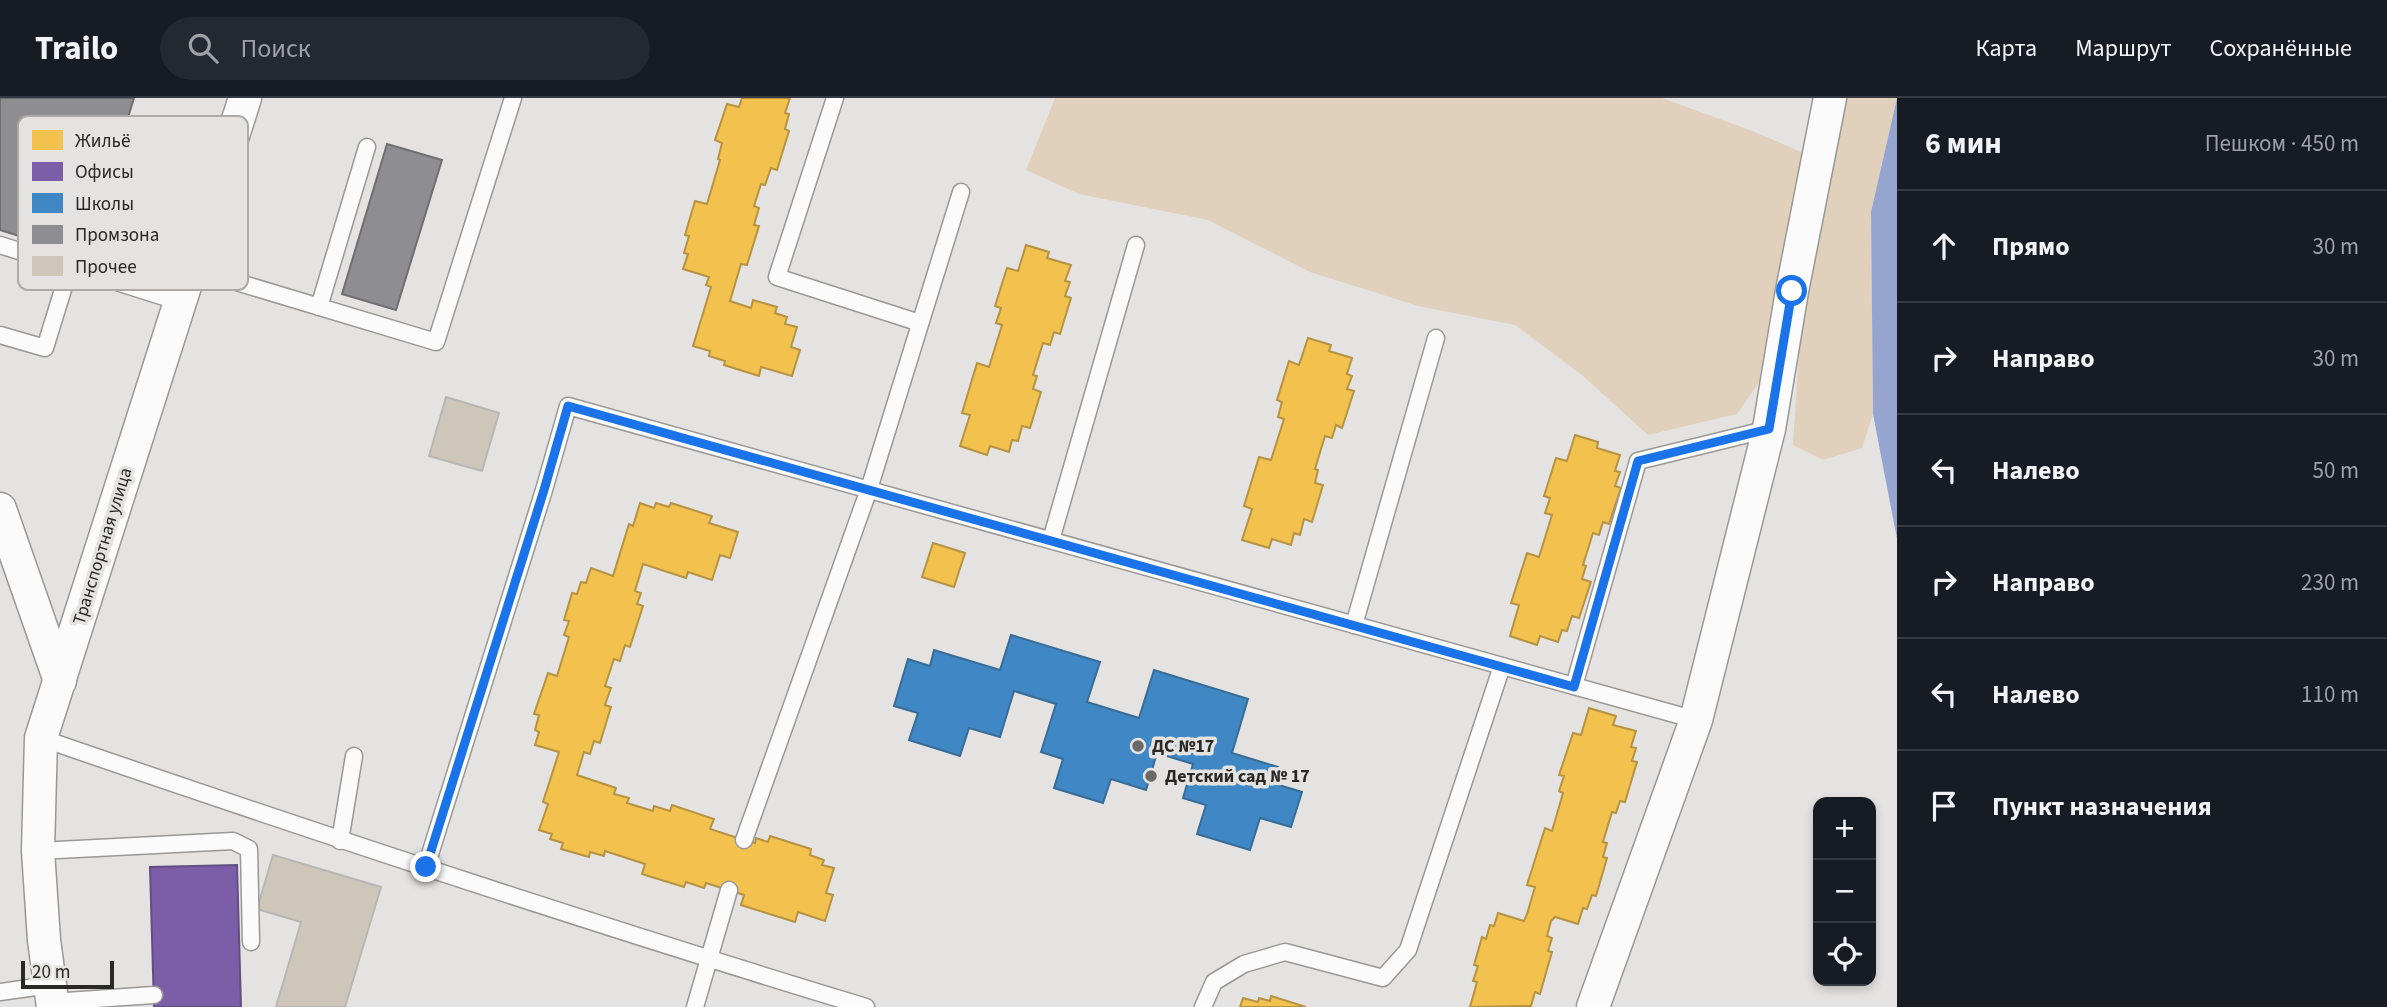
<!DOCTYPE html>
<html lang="ru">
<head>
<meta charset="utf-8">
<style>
  :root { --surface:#171b24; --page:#242831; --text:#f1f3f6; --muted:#9ea1a6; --line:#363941 }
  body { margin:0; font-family:"Source Sans 3",sans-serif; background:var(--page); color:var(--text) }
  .controls { position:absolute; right:21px; bottom:21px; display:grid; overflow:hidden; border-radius:14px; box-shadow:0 4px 10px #0003 }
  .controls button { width:63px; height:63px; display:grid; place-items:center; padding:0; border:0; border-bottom:2px solid var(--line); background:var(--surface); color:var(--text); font:35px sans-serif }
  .scale { position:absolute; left:21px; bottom:18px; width:93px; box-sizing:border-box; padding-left:7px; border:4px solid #282827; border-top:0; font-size:19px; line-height:24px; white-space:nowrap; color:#282827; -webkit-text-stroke:5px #e5e3e1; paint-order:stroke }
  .stop { position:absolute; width:21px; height:21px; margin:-16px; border:5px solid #1a73e8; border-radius:50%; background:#fff }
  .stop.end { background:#1a73e8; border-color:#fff; box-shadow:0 2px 7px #0008 }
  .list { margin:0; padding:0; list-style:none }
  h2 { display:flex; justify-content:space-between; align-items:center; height:91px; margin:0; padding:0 28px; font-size:30px }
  h2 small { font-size:23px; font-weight:400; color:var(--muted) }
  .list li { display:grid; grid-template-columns:46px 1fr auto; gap:21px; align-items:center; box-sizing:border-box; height:112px; padding:0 28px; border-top:2px solid var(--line) }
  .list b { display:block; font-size:26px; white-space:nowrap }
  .list em { font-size:23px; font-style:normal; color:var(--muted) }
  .icon { flex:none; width:38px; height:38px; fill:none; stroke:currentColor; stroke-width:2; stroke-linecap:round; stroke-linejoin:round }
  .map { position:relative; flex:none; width:1897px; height:909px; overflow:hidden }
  header { display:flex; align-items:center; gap:42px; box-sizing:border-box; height:98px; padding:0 35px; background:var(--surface); border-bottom:2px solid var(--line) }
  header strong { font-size:33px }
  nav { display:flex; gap:38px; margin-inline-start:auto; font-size:24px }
  .search { width:490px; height:63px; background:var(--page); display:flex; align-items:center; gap:18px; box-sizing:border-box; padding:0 24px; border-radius:38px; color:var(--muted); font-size:26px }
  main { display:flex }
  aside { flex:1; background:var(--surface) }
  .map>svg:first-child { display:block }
</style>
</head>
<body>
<header>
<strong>Trailo</strong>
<div class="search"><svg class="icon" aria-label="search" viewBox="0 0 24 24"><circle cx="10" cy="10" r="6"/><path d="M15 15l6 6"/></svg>Поиск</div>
<nav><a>Карта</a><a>Маршрут</a><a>Сохранённые</a></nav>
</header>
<main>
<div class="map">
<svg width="1897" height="909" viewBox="0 0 1897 909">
  <rect width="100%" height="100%" fill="#e4e3e2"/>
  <g fill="#e1d1bc">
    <polygon points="1055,0 1662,0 1750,32 1806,56 1772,266 1737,316 1648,337 1583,278 1515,227 1418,208 1310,174 1208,122 1079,96 1026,72"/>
    <polygon points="1847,0 1897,0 1871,114 1873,316 1862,350 1823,362 1793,347 1803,190"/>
  </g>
  <polygon fill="#96a5d0" points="1897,0 1897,441 1873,316 1871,114"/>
  <g fill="#f2c14e" stroke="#b59342" stroke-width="2">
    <polygon points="742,0 790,0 785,15 789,16 785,31 789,33 777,72 771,70 765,87 761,86 754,108 759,110 754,127 759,128 747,167 741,166 730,203 751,210 753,202 777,209 775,215 787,219 785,226 797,229 791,249 800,252 792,278 761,269 759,278 724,267 725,263 709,258 710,253 693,248 711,189 706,187 709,179 683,171 688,156 684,155 689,138 685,137 695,103 707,106 720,62 718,61 722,45 715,42 727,6 739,9"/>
    <polygon points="1026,147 1049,154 1047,160 1071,167 1065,183 1070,184 1065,198 1071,200 1060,236 1054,234 1050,247 1043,245 1033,277 1037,278 1033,291 1041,294 1030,330 1022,328 1018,343 1012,342 1009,354 990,348 987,357 960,348 970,317 962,315 977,265 989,269 1002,227 996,225 1001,210 995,208 1007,170 1018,173"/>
    <polygon points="1308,240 1331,247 1329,253 1352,260 1347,276 1352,278 1347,291 1354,293 1342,330 1336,327 1332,340 1325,338 1315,371 1318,372 1315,385 1323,387 1312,424 1304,421 1300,437 1294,435 1291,447 1272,441 1269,450 1242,442 1252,411 1244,408 1259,359 1271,362 1284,321 1278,319 1282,304 1277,302 1289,263 1299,267"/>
    <polygon points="1575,337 1598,344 1597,350 1620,357 1615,373 1620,374 1615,388 1621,390 1609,426 1603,424 1599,437 1593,435 1583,467 1586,468 1582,481 1591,484 1579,520 1572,518 1567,533 1562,532 1558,544 1540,538 1537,547 1510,538 1519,507 1511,505 1527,455 1539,459 1552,417 1545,415 1550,400 1544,398 1556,360 1567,363"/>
    <polygon points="640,405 654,410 656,405 669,409 671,405 712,418 709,425 738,434 730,460 720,457 712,482 688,474 686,480 643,466 635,493 641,495 637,506 643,508 630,549 625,547 620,563 614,561 605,588 611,590 605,607 611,609 600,645 594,643 590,656 584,654 577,677 616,690 614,696 629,700 627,705 653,713 654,708 670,713 672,707 714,721 710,731 744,742 755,745 756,740 768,744 770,738 811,751 810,757 824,762 822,767 834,770 826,795 833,797 825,823 798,814 795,824 741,807 744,797 706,785 704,790 686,784 684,789 642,776 645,766 605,753 604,758 590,754 589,759 561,751 563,745 550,741 552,736 539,732 548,706 543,704 559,654 535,647 539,634 535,632 539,617 534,616 548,575 557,578 569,539 564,537 569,523 564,522 572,495 577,496 581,484 586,485 591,470 613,478 629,426 633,428"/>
    <polygon points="933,445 965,455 954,489 922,479"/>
    <polygon points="1589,610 1616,618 1613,627 1636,633 1631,649 1636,650 1632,663 1637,664 1625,704 1620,703 1616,715 1612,714 1603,744 1607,745 1603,759 1607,760 1596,798 1592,797 1587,811 1583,810 1578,826 1555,819 1551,823 1547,838 1552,840 1548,853 1552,854 1540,896 1535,894 1531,908 1470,909 1477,884 1473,883 1478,868 1474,867 1482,839 1486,841 1490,827 1494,828 1498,815 1524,823 1527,816 1535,789 1527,787 1545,730 1552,733 1563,695 1559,693 1564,678 1559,677 1573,635 1581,637"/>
    <polygon points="1271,898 1306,909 1240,909 1243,900 1258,904 1259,900 1270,903"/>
  </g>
  <polygon fill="#7b5ea7" stroke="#624e81" stroke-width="2" points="237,767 241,909 154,909 150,769"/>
  <polygon fill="#3f88c5" stroke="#386b96" stroke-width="2" points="1011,537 1100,564 1087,604 1139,620 1154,572 1248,601 1232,655 1278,669 1272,685 1302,694 1291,729 1260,720 1250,752 1197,736 1206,707 1183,700 1193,666 1157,655 1146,692 1111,681 1103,705 1054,690 1063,661 1041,654 1056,606 1014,593 1000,639 969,630 960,658 909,642 918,615 894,608 908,561 930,568 934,552 1000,572"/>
  <g fill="#8d8d92" stroke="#6f6f72" stroke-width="2">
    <polygon points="0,0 134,0 85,159 0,132"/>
    <polygon points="387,46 442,62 396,212 342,196"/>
  </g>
  <g fill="#cec6b9" stroke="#b8b7b6" stroke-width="2">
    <polygon points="446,299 499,315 482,373 429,358"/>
    <polygon points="273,757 381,789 345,909 276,909 301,824 257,811"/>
  </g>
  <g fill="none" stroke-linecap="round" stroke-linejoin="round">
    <g stroke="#999897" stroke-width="19">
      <g id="lane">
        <polyline points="835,0 777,179 920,225"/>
        <polyline points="0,147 180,204"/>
        <polyline points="190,170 436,244 513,0"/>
        <polyline points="319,209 367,49"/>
        <polyline points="0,237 45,250 70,169"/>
        <polyline points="1051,442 1136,147"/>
        <polyline points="1354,527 1436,240"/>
        <polyline points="1574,588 1638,363 1769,331"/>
        <path d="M41,640C314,734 589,825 866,909"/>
        <polyline points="744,742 869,391 961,94"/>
        <polyline points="340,743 354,658"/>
        <polyline points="38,753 233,743 249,751 251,844"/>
        <polyline points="426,769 544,392 568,308 1696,622"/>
        <polyline points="0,894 50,887"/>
        <polyline points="52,904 154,897"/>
        <polyline points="695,909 729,792"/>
        <polyline points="1203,909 1214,884 1244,866 1285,854 1383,880 1408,852 1502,568"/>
      </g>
    </g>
    <g stroke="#999897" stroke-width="35">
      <g id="street">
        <polyline points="0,411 60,583"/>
        <polyline points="53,909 44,842 38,753 41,640 245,0"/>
        <polyline points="1593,909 1696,622 1769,331 1792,193 1830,0"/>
      </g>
    </g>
    <use href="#lane" stroke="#fbfbfb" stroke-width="16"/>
    <use href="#street" stroke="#fbfbfb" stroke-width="32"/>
  </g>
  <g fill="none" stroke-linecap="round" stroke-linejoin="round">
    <polyline stroke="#1a73e8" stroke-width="9" points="426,769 544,392 568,308 1574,589 1638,363 1769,331 1792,193"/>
  </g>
  <g fill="#6a6968" stroke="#e5e3e1" stroke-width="2.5">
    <circle cx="1138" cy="648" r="7"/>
    <circle cx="1151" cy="678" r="7"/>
  </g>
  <g text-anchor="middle" stroke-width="7" stroke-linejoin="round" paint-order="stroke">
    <g font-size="18" fill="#282827" stroke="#e5e3e1">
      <text transform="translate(102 448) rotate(-73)" y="6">Транспортная улица</text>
    </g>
    <g font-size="18" font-weight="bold" fill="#282827" stroke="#e5e3e1" text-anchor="start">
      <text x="1152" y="654">ДС №17</text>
      <text x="1165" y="684">Детский сад № 17</text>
    </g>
  </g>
  <rect x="18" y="18" width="230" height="174" rx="10" fill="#e5e3e1" stroke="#acaba9" stroke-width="2"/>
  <rect x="32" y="32" width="31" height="20" fill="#f2c14e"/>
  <rect x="32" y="64" width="31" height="19" fill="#7b5ea7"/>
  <rect x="32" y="95" width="31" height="20" fill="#3f88c5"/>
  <rect x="32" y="127" width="31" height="19" fill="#8d8d92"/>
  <rect x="32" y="158" width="31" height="20" fill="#cec6b9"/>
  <g font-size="19" fill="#282827">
    <text x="75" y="49">Жильё</text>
    <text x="75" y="80">Офисы</text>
    <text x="75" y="112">Школы</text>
    <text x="75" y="143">Промзона</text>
    <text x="75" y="175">Прочее</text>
  </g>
</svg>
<div class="controls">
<button>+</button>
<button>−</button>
<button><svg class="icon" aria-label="locate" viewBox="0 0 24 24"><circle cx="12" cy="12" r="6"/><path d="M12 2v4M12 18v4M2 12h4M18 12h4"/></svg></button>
</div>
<div class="scale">20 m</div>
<div class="stop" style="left:1792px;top:193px"></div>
<div class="stop end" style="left:426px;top:769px"></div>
</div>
<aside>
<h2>6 мин<small>Пешком · 450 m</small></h2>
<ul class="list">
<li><svg class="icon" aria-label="ahead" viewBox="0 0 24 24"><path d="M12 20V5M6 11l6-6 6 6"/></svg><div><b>Прямо</b></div><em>30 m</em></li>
<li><svg class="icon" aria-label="right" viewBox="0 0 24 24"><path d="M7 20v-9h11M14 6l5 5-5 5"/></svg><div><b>Направо</b></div><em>30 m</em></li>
<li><svg class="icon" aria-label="left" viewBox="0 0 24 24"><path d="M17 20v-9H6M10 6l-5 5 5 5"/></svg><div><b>Налево</b></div><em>50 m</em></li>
<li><svg class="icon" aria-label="right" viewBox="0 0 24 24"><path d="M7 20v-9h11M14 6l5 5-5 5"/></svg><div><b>Направо</b></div><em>230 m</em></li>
<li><svg class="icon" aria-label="left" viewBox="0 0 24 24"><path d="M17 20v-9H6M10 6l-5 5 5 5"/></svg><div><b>Налево</b></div><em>110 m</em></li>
<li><svg class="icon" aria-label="arrive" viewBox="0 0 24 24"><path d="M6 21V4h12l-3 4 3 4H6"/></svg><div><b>Пункт назначения</b></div></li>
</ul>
</aside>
</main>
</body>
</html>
